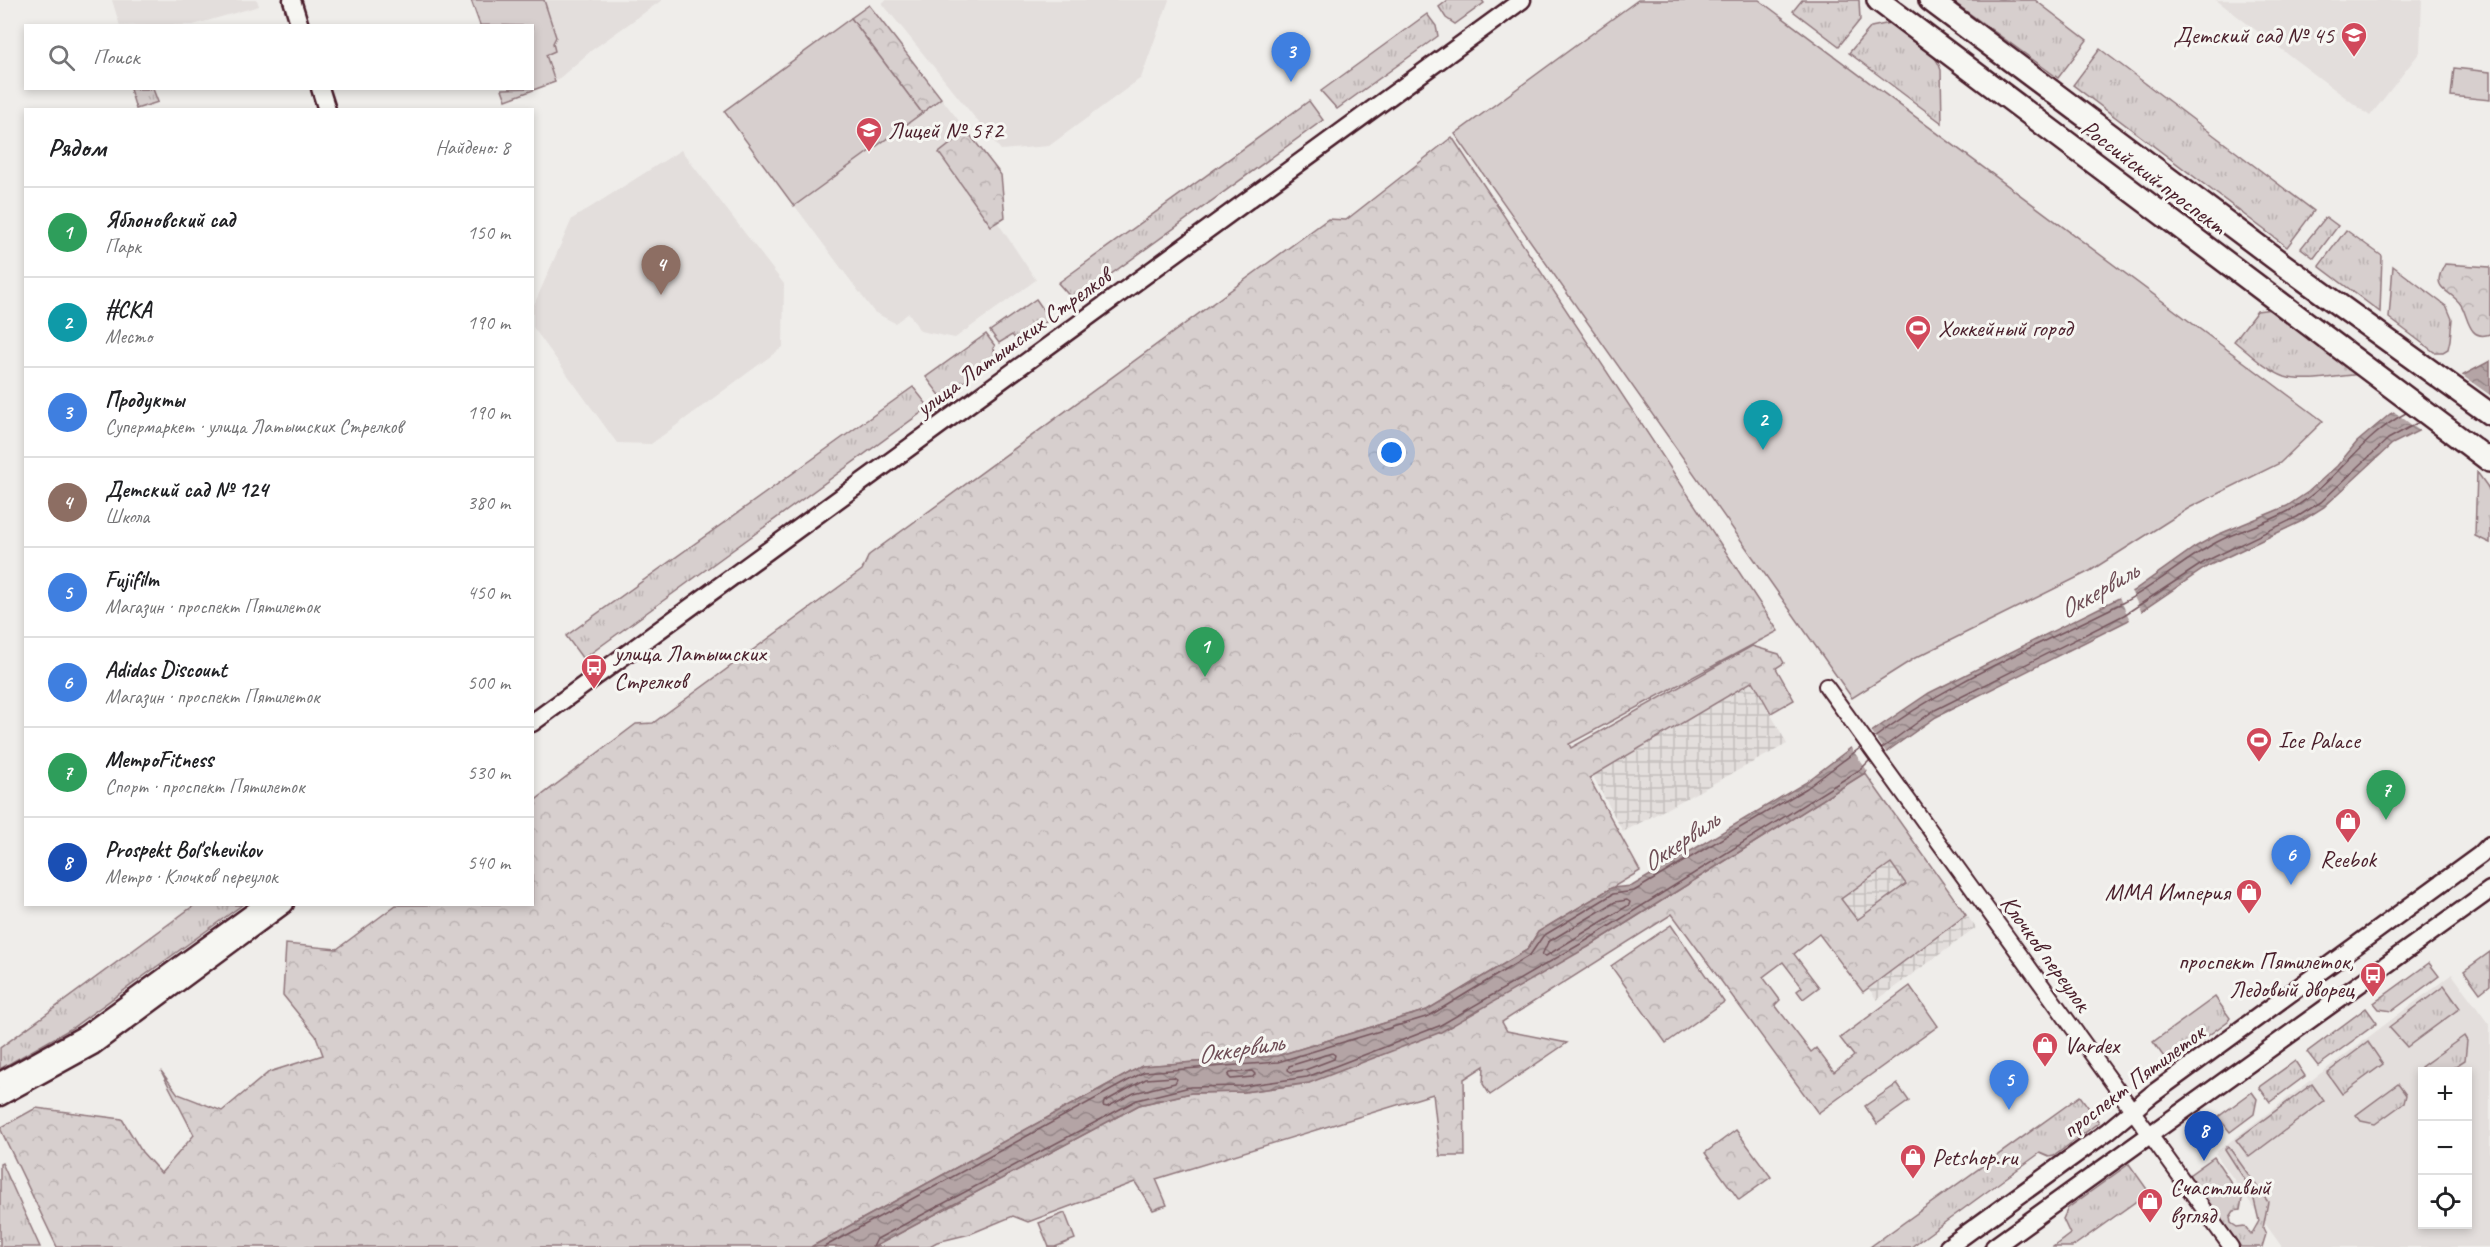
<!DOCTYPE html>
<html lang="ru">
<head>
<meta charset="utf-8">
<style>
  :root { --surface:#fff; --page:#f2f2f2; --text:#202124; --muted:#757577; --line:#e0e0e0; --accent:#1a73e8 }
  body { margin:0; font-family:Caveat,sans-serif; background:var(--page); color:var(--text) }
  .controls { position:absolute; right:18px; bottom:18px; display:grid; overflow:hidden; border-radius:0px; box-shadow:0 3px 9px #0003 }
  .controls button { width:54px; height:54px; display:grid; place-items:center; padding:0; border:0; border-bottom:2px solid var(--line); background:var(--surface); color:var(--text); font:30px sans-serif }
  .you { position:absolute; left:1392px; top:453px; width:21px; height:21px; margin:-15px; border:4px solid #fff; border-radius:50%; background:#1a73e8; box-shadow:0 0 0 9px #1a73e833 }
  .badge { display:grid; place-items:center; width:39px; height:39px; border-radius:50%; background:var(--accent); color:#fff; font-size:20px; font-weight:700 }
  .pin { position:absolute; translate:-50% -50px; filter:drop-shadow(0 2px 3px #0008) }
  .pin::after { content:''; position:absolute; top:32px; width:21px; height:18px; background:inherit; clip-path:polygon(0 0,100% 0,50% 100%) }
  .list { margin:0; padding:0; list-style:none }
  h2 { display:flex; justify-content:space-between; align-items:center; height:78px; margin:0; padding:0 24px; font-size:26px }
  h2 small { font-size:20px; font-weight:400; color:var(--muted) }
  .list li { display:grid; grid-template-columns:39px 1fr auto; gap:18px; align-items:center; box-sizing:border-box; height:90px; padding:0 24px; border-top:2px solid var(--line) }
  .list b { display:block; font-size:22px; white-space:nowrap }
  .list p { margin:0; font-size:20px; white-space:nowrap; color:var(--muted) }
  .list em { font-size:20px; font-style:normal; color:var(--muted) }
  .icon { flex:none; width:33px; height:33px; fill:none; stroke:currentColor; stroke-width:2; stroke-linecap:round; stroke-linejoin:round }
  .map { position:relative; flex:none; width:2490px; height:1247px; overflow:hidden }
  .search { position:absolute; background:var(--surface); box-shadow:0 3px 9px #0003; left:24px; top:24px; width:510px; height:66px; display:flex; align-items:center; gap:15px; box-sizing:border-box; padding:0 21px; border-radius:0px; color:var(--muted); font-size:22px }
  .panel { position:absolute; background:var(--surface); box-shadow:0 3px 9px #0003; left:24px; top:108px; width:510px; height:798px; border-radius:0px }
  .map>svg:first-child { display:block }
</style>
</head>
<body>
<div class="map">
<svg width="2490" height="1247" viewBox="0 0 2490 1247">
  <defs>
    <pattern id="industrial-grid" width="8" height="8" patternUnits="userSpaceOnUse" patternTransform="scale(1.5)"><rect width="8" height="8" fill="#e3dedc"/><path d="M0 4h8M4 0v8" fill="none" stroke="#c4bebd"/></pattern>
    <pattern id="grass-tufts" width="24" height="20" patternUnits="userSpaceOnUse" patternTransform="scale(1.5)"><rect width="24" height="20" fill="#d7cfce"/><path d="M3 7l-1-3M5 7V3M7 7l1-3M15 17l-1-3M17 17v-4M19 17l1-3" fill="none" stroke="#bab1b1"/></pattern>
    <pattern id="forest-crowns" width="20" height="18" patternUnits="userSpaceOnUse" patternTransform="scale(1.5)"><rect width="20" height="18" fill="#d7cfce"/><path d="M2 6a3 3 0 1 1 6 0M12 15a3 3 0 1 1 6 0" fill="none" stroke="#bab1b1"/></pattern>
    <pattern id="water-waves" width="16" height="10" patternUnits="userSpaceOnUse" patternTransform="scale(1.5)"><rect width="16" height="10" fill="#b4a4a5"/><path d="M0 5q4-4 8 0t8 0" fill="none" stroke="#948587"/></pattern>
  </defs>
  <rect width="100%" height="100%" fill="#efedea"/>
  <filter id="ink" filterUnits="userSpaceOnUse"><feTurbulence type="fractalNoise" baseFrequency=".0167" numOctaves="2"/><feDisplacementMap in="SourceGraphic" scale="12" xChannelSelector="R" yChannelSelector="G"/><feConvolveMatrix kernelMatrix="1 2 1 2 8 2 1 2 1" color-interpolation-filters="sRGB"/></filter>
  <g filter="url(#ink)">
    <g fill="#e3dedc" fill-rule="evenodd">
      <polygon points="112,0 257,0 259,6 193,25 120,26"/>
      <polygon points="471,0 662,0 592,50 555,82 506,100 502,89 532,88 532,26 480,25"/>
      <polygon points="886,0 1169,0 1141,78 1049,146 1001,150 882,3"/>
      <polygon points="2216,0 2422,0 2420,52 2370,116"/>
      <polygon points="869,5 1001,175 1005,217 998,223 1036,280 955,338 920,331 909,313 895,323 874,312 724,111"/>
      <polygon points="681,150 784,284 783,347 651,444 617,443 533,327 533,307 572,219"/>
      <path d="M2452,974L2490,1026V1247H2282L2215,1153ZM2422,1072H2468V1224H2422Z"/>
    </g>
    <g fill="url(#industrial-grid)">
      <polygon points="1744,664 1787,744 1623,832 1580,752"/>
      <polygon points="1885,802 1976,928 1877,1000 1785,875"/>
    </g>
    <g fill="url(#grass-tufts)" stroke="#90777c" stroke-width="1.5">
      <polygon points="1448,0 1482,0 1484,3 1455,24 1446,18 1439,7"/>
      <polygon points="1802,0 1859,0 1860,20 1839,46 1793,11"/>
      <polygon points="1951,0 2035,0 2087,40 2058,78"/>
      <polygon points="1427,14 1436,26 1438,36 1337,109 1321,91"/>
      <path d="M1890,23C1908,36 1935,49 1941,70L1942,123L1849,53L1871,27Z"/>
      <polygon points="2100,49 2314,211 2287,247 2073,85"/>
      <polygon points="130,89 153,89 158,102 136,109"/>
      <polygon points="1309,101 1323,120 1074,301 1058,283"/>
      <polygon points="2326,217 2338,226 2314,258 2301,248"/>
      <polygon points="2346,230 2382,256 2380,312 2319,266"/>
      <polygon points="2393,266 2447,307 2452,319 2450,340 2448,349 2443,352 2434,352 2389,318"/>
      <polygon points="1036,299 1050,319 1018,342 1012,335 999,343 990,331"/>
      <path d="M2272,309L2361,374C2340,376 2303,383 2285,377C2266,370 2249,353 2234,341L2257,311Z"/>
      <polygon points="986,334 995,346 993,348 998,356 942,398 926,377"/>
      <polygon points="913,387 929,407 583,659 566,636"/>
      <polygon points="2477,472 2490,490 2490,543 2475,536"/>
      <polygon points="196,904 242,905 72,1028 0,1069 0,1048"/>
      <polygon points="2490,952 2490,985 2480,993 2464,971"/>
      <polygon points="2429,963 2439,976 2392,1011 2379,1009 2374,1003"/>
      <polygon points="2444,986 2460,1008 2407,1047 2389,1027"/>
      <polygon points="2215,997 2230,1018 2228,1021 2169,1064 2153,1042"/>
      <polygon points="2366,1008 2377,1023 2318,1066 2307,1052"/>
      <polygon points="2464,1036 2467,1041 2465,1060 2448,1071 2424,1071 2421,1067"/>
      <polygon points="2368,1042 2383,1064 2342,1094 2327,1073"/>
      <polygon points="2295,1061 2305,1076 2270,1102 2259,1087"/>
      <polygon points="2312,1084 2324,1101 2249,1157 2236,1140"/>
      <polygon points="2398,1084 2406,1095 2404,1103 2375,1124 2361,1121 2356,1115"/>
      <polygon points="2252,1092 2257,1099 2254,1114 2230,1132 2218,1117"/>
      <polygon points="2080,1096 2099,1122 2054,1156 2049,1157 2040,1153 1911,1247 1870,1247"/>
      <polygon points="2228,1146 2268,1202 2263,1228 2266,1234 2262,1247 2241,1247 2189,1175 2214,1157 2242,1199 2240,1210 2234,1211 2230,1217 2231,1223 2237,1227 2244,1226 2251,1235 2259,1221 2252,1191 2225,1149"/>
      <polygon points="2,1163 40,1247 0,1247 0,1164"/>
      <polygon points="2129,1164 2149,1192 2072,1247 2053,1247 2070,1234 2063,1219 2068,1208"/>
    </g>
    <g fill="url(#forest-crowns)" stroke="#90777c" stroke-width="1.5" fill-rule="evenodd">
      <polygon points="869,5 941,98 922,113 851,18"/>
      <polygon points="967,131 1001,175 1005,217 991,226 939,153"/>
      <polygon points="1452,137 1778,631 1569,744 1571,748 1752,646 1779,654 1784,663 1776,668 1794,700 1771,713 1753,681 1589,778 1640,871 1538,932 1527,950 1427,1010 1277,1056 1142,1066 811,1247 57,1247 0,1128 36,1108 122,1119 142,1152 161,1173 194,1135 161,1071 178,1094 222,1111 269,1072 323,1055 316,1036 283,995 286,944 337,949 396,905 532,904 533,802 636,724 653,723 862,570 869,555 1328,219 1346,220"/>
      <path d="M2445,264L2490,267V334C2468,342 2468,315 2461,305C2456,297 2445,292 2441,286C2436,279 2442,270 2445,264Z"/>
      <path d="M1865,773L1966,915L1863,992L1819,934L1794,954L1819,987L1803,999L1797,991L1802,987L1783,962L1763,977L1780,1000L1775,1005L1811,1052L1816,1048L1834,1072L1854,1056L1840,1038L1910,986L1938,1026L1818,1113L1672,914L1502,1022L1507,1031L1567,1043L1490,1095L1483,1084L1484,1066L1464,1079L1465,1156H1440L1433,1094L1156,1179L1167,1205L1153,1210L1135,1182L1028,1222L1013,1216L970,1234L937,1242L928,1247H874L1139,1105L1191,1093L1244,1092L1309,1083L1588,947ZM1891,863L1906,884L1857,920L1841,899Z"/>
      <polygon points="1671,925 1724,1002 1666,1043 1611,966"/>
      <polygon points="1897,1084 1909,1101 1877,1124 1865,1106"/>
      <polygon points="1736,1130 1771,1177 1739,1200 1705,1153"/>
      <polygon points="1065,1213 1075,1239 1055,1247 1049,1247 1039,1223"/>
    </g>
    <g fill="#d7cfce" stroke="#90777c" stroke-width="1.5">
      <polygon points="471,0 544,0 556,37 553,43 555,51 546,55 555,82 506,100 502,89 532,88 532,26 480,25"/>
      <polygon points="1638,0 1759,0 2323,421 2280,463 2189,508 2090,571 1915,658 1852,698 1455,134"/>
      <polygon points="851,18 922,113 794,206 724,111"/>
      <polygon points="2454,68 2490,72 2490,100 2451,96"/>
    </g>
    <polygon fill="url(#water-waves)" stroke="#8a6f74" stroke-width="1.5" points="2490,361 2490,395 2392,444 2324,507 2300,522 2208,566 2127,621 1936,717 1889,750 1865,773 1588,947 1441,1032 1309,1083 1244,1092 1191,1093 1139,1105 874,1247 811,1247 1142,1066 1277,1056 1427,1010 1527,950 1538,932 1611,888 1632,886 1805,783 1874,730 1929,693 2133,591 2195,547 2217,535 2287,506 2308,492 2337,466 2357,442 2390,414"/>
    <g fill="#efedea">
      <polygon points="2460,374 2490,395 2490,398 2421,432 2392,410"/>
      <polygon points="2130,589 2143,615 2131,622 2118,595"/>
      <polygon points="1870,729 1888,755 1869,773 1849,745"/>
    </g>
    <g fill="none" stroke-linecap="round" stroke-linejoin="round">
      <g stroke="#74545c" stroke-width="1.5">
        <path d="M1874,738C1948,681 2038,646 2122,603C2156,586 2183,560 2217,542C2241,529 2269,523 2292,509C2337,482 2360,437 2406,413"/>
        <polyline points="1881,749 1933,711 2124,615 2206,561 2297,517 2321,502 2388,439 2419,422"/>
        <polygon points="1627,900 1630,902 1629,905 1546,956 1542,955 1548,942 1615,902"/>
        <polygon points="1332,1053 1335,1055 1334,1059 1305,1070 1291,1072 1288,1070 1289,1066"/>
        <polygon points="1252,1071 1255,1074 1253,1077 1231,1079 1228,1076 1230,1073"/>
        <polygon points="1174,1077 1177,1079 1175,1083 1134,1093 1107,1107 1103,1106 1104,1102 1146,1079"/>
        <polyline points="824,1247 1144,1072 1278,1062 1429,1016 1530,955 1543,936 1613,894 1634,891 1807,788 1860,748"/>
        <polyline points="873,1247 877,1239 1137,1100 1190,1087 1243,1086 1307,1077 1439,1026 1584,942 1861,769 1870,760"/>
      </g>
      <g stroke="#4a1f2b" stroke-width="18">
        <polyline id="minor" points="1826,686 2231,1247"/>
      </g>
      <g stroke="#4a1f2b" stroke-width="21">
        <g id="tertiary">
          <polyline points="292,0 300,26"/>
          <polyline points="320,88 327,110"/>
          <polyline points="532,723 1522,0"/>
          <polyline points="0,1081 85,1034 264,904"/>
          <polyline points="0,1097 93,1046 285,904"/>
          <polyline points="1948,1247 2108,1131 2151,1095 2480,855 2490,845"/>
          <polyline points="1994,1247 2490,890"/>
        </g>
      </g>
      <g stroke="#4a1f2b" stroke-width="26">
        <g id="primary">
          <polyline points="1878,0 2490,461"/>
          <polyline points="1930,0 2285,266 2490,414"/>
        </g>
      </g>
      <use href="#minor" stroke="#f6f6f2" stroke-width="14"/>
      <use href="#tertiary" stroke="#f6f6f2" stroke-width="16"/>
      <use href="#primary" stroke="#f6f6f2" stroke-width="21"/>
    </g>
  </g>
  <defs>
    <g id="school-pin" transform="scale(1.35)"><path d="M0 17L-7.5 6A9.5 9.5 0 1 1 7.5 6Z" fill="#d1495b" stroke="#f6f6f2"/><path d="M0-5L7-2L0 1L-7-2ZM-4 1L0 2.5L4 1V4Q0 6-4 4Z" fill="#fff"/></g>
    <g id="stadium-pin" transform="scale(1.35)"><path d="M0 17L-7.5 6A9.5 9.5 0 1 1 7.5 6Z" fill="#d1495b" stroke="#f6f6f2"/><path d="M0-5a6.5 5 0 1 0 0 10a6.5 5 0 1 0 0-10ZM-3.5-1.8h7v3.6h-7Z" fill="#fff"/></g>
    <g id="bus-pin" transform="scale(1.35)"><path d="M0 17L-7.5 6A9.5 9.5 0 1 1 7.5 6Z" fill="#d1495b" stroke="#f6f6f2"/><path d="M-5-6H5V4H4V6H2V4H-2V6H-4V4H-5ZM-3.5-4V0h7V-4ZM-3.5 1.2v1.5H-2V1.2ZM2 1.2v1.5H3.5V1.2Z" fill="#fff"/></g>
    <g id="shop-pin" transform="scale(1.35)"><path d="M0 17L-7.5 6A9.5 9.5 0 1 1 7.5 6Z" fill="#d1495b" stroke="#f6f6f2"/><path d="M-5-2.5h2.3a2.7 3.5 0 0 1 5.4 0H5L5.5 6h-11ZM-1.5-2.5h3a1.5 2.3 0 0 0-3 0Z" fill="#fff"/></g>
  </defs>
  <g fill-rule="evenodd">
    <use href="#school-pin" x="2354" y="35"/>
    <use href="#school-pin" x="869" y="130"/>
    <use href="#stadium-pin" x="1918" y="328"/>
    <use href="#bus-pin" x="594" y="667"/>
    <use href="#stadium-pin" x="2259" y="740"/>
    <use href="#shop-pin" x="2348" y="821"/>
    <use href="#shop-pin" x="2249" y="892"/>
    <use href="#bus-pin" x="2373" y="975"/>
    <use href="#shop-pin" x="2045" y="1045"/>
    <use href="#shop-pin" x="1913" y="1157"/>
    <use href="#shop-pin" x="2150" y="1201"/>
  </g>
  <g text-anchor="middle" stroke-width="6" stroke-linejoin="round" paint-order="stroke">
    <g font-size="24" fill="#4a1f2b" stroke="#f6f6f2" text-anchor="start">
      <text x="2334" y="43" text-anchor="end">Детский сад № 45</text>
      <text x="888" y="138">Лицей № 572</text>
      <text x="1938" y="336">Хоккейный город</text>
      <text x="614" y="661">улица Латышских<tspan x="614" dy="28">Стрелков</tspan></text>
      <text x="2278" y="748">Ice Palace</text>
      <text x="2348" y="867" text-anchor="middle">Reebok</text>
      <text x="2230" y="900" text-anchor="end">ММА Империя</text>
      <text x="2354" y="969" text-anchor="end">проспект Пятилеток,<tspan x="2354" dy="28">Ледовый дворец</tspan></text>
      <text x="2064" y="1053">Vardex</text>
      <text x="1932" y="1165">Petshop.ru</text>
      <text x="2170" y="1195">Счастливый<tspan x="2170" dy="28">взгляд</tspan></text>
    </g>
    <g font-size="24" fill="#4a1f2b" stroke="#f6f6f2">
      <text transform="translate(2154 177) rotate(37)" y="8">Российский проспект</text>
      <text transform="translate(1013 342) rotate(-36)" y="8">улица Латышских Стрелков</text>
      <text transform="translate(2046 953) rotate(54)" y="8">Клочков переулок</text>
      <text transform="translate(2133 1081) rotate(-37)" y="8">проспект Пятилеток</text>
    </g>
    <g font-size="26" font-style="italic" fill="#6f4e56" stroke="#f6f6f2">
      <text transform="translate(2098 590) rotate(-30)" y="9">Оккервиль</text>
      <text transform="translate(1680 841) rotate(-34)" y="9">Оккервиль</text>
      <text transform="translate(1240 1048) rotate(-9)" y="9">Оккервиль</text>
    </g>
  </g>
</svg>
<div class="controls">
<button>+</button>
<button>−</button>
<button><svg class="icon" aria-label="locate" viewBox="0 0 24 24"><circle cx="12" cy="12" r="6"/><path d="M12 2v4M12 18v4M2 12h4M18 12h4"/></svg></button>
</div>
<div class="you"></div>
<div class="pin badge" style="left:1205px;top:677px;background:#2e9e5b">1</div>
<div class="pin badge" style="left:1763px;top:450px;background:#0f9aa8">2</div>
<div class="pin badge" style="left:1291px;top:82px;background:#3f7fe0">3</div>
<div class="pin badge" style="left:661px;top:295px;background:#8d6e63">4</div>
<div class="pin badge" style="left:2009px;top:1110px;background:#3f7fe0">5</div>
<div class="pin badge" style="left:2291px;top:885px;background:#3f7fe0">6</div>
<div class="pin badge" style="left:2386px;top:820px;background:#2e9e5b">7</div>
<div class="pin badge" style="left:2204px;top:1161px;background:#1a4fb4">8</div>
<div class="search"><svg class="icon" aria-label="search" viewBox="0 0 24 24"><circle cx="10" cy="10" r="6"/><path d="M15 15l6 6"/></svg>Поиск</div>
<section class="panel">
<h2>Рядом<small>Найдено: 8</small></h2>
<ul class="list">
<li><span class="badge" style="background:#2e9e5b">1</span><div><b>Яблоновский сад</b><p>Парк</p></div><em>150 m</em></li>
<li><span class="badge" style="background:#0f9aa8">2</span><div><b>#СКА</b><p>Место</p></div><em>190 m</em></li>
<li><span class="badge" style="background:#3f7fe0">3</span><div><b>Продукты</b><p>Супермаркет · улица Латышских Стрелков</p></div><em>190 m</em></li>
<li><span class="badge" style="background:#8d6e63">4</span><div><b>Детский сад № 124</b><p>Школа</p></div><em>380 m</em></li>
<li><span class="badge" style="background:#3f7fe0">5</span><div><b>Fujifilm</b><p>Магазин · проспект Пятилеток</p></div><em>450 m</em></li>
<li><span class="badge" style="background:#3f7fe0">6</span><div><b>Adidas Discount</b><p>Магазин · проспект Пятилеток</p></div><em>500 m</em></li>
<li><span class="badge" style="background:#2e9e5b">7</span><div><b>МетроFitness</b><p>Спорт · проспект Пятилеток</p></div><em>530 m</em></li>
<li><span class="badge" style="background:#1a4fb4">8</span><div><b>Prospekt Bol'shevikov</b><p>Метро · Клочков переулок</p></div><em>540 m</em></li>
</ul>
</section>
</div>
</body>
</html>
